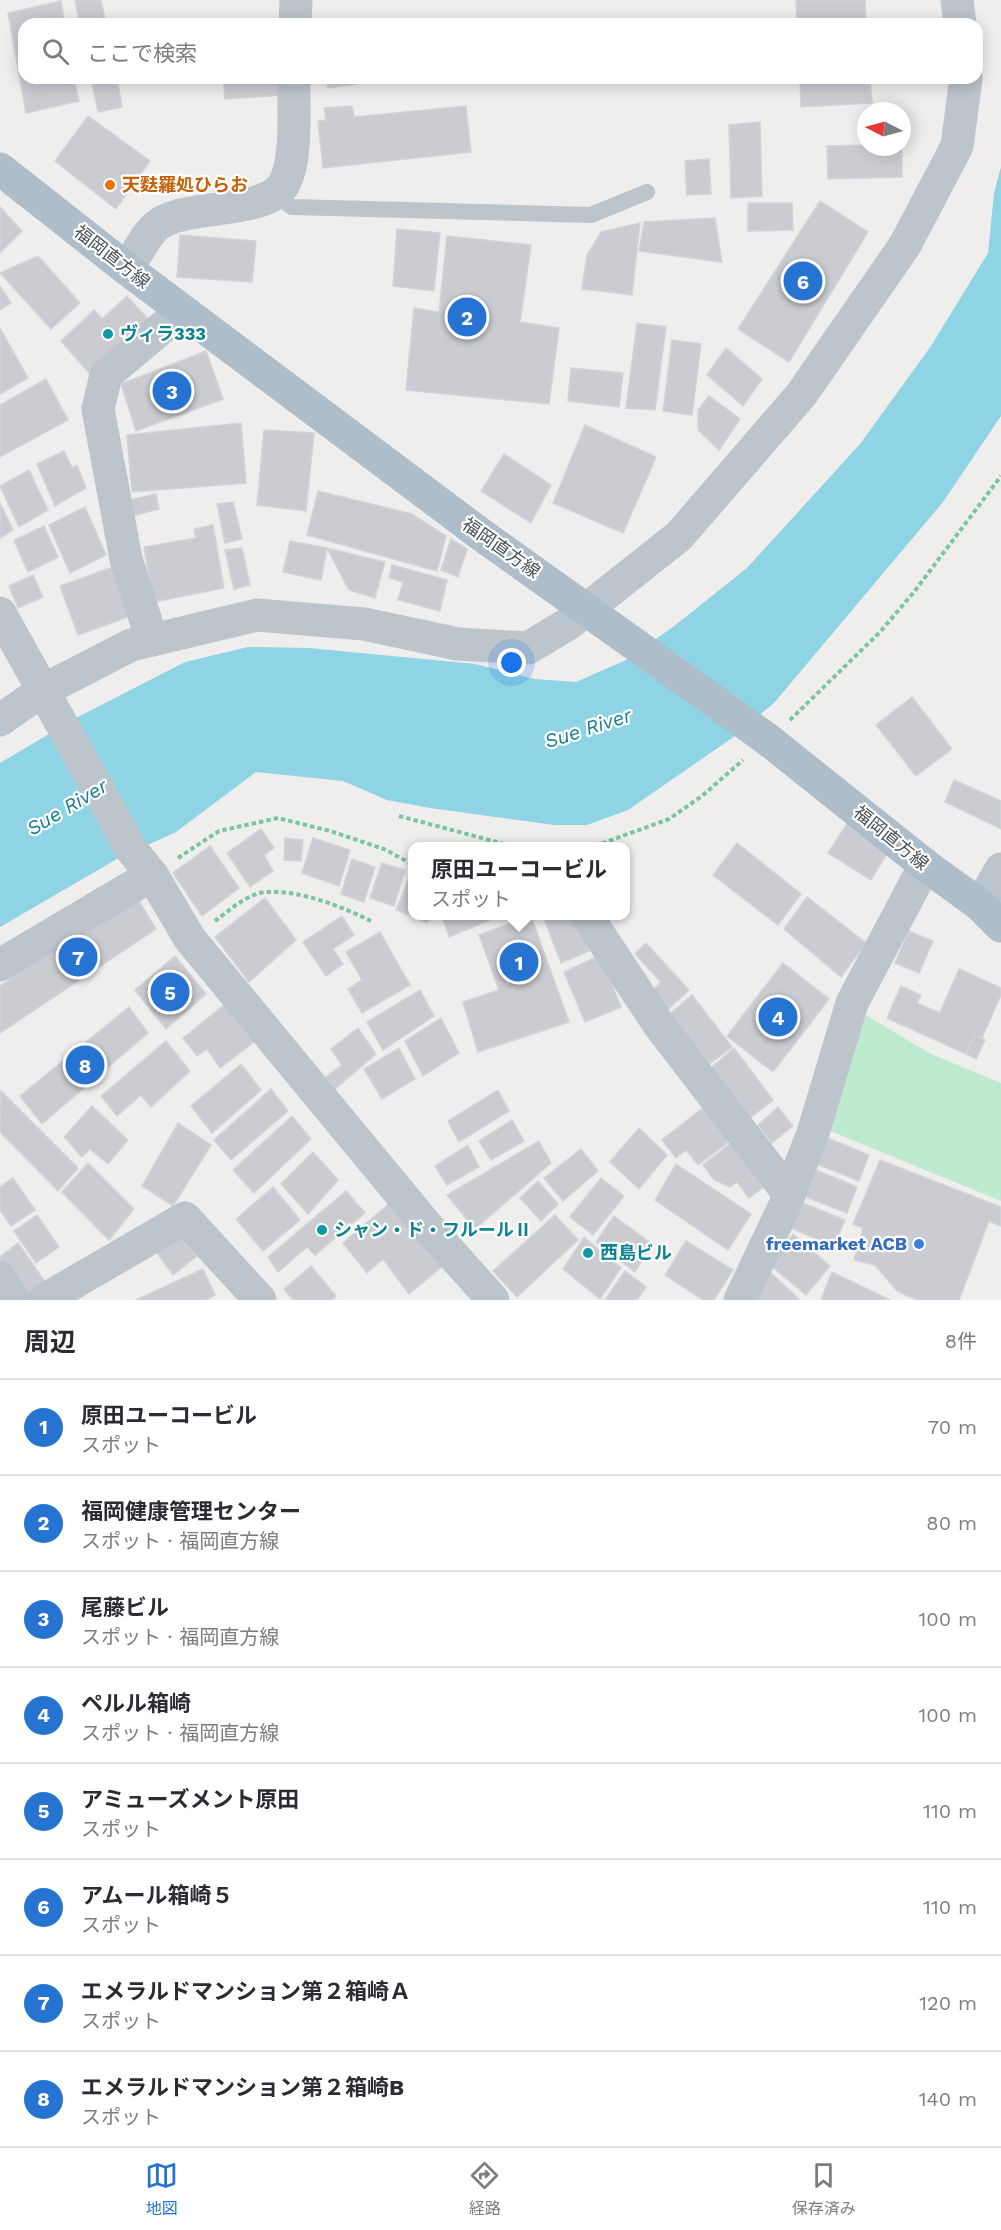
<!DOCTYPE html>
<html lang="ja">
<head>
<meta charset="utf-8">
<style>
  :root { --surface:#fff; --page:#f7f7f7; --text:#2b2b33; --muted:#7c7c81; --line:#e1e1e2; --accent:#2673d1 }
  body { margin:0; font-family:"Work Sans","Noto Sans JP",sans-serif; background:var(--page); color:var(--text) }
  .compass { position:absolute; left:857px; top:102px; width:54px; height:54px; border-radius:50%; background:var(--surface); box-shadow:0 3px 15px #0003; rotate:276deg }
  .you { position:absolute; left:512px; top:663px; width:21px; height:21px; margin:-15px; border:4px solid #fff; border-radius:50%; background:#1a73e8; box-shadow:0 0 0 9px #1a73e833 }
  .badge { display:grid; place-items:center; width:39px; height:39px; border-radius:50%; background:var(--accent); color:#fff; font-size:20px; font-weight:700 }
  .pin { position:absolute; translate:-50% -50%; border:3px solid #fff; box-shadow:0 2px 6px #0006 }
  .popup { position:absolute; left:408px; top:842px; width:222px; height:78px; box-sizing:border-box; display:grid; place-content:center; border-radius:12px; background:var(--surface); filter:drop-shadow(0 2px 4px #0005); font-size:20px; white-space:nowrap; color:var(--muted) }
  .popup b { font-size:22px; color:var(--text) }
  .popup::after { content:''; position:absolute; left:50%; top:100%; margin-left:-12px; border:12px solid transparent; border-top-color:var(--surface) }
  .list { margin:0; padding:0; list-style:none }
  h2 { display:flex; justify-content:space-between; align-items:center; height:78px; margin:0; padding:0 24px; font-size:26px }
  h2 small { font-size:20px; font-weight:400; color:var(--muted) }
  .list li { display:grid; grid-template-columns:39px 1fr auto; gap:18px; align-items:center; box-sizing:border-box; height:96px; padding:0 24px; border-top:2px solid var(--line) }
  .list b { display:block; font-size:22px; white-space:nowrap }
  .list p { margin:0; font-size:20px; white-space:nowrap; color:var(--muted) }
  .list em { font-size:20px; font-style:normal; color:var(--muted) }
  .icon { flex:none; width:33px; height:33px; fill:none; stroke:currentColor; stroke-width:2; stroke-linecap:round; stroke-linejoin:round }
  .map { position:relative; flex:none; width:1001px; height:1300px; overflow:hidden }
  .search { position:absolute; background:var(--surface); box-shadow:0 3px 15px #0003; left:18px; right:18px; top:18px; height:66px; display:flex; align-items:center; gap:15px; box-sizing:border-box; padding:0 21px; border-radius:18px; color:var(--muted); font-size:22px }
  .sheet { height:846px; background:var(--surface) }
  nav { display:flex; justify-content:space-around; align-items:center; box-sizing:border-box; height:84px; border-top:2px solid var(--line); background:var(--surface); font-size:16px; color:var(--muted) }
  nav a { display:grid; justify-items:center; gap:3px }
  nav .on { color:var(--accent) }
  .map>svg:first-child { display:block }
</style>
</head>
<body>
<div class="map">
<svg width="1001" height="1300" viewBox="0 0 1001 1300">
  <rect width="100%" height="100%" fill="#f0eded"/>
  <polygon fill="#beebcf" points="861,1012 931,1054 1001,1083 1001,1201 823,1128"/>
  <polygon fill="#8ed4e5" points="1001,167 1001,416 943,502 774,703 732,738 628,810 587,825 554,825 430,808 387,800 343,781 256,772 176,832 117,859 0,927 0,763 76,718 185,662 248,647 309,648 475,664 535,679 576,682 626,660 673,627 747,568 860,444 931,346 988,253 994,193"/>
  <g fill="#caccd2" stroke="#d1d4d8" stroke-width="1.5">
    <polygon points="75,0 101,0 106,24 80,24"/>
    <polygon points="796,0 865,0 866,24 797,24"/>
    <polygon points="61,1 65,24 24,24 24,78 74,78 79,101 26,113 8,13"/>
    <polygon points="91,78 117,78 122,107 98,112"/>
    <polygon points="223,78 278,78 280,95 225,99"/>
    <polygon points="326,78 355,78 356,84 328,88"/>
    <polygon points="389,78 417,78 389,82"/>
    <polygon points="800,78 870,78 872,103 801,107"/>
    <polygon points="352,106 354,117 466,106 471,152 323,168 318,121 326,120 324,108"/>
    <polygon points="88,116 150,161 116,209 55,161"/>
    <polygon points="760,122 762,196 731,198 729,125"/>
    <polygon points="866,145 902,147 902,177 828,179 827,146"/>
    <polygon points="709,159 711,194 687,195 685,161"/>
    <polygon points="820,201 868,232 789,362 738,329"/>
    <polygon points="748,203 792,203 793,230 748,231"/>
    <polygon points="0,207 22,231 0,253"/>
    <polygon points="715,218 722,262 639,251 644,222"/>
    <polygon points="640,223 632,295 582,289 587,255 601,232"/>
    <polygon points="397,229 440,233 434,291 393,286"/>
    <polygon points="180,235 256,241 252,282 177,277"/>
    <polygon points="447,236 531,245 520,322 559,328 549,404 406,390 414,308 439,312"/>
    <polygon points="38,256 80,303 51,329 0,273"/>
    <polygon points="0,286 11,303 0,310"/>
    <polygon points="127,296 156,328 90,374 61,341 94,310 102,319"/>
    <polygon points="637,323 666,327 655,410 626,408"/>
    <polygon points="0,328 28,378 0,394"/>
    <polygon points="672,340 701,344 692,415 663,411"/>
    <polygon points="726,348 762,379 743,406 707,375"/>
    <polygon points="206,351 223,399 136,431 121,384"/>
    <polygon points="571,368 623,373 619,407 568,401"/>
    <polygon points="46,379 68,420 0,457 0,405"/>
    <polygon points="709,396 740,419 719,450 698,430 698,410"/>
    <polygon points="241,423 246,483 132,492 127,435"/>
    <polygon points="585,425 656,457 623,533 553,503"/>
    <polygon points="264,430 314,433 306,511 257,505"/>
    <polygon points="64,451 72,468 77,465 86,488 55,506 37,464"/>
    <polygon points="504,454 551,485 531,523 481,491"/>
    <polygon points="29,470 48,510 19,527 0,486"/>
    <polygon points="318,491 412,514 446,536 437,571 307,535"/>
    <polygon points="156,494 159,509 132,516 129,500"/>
    <polygon points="233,502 242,539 225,543 217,504"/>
    <polygon points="0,503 13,530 0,538"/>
    <polygon points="85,507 106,555 70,573 49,525"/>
    <polygon points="213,525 224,588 153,602 144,547 196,538 194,529"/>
    <polygon points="44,526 58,557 28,572 14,540"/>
    <polygon points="451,539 467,549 458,577 441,570"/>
    <polygon points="290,541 327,548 321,580 283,572"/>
    <polygon points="242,548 250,585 234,589 225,550"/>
    <polygon points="327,548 385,562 375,598 349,590"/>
    <polygon points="121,564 128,617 78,635 60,586"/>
    <polygon points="392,565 447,580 440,611 398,600 403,582 389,578"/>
    <polygon points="33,575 43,597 18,608 9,586"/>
    <polygon points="912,697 952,749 916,776 876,725"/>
    <polygon points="954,780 1001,801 1001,829 945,802"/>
    <polygon points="848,822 888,852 871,880 828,853"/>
    <polygon points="261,829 274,848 264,855 273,871 250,887 227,853"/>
    <polygon points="285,838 303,840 301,861 284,860"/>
    <polygon points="313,838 350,850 339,886 302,873"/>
    <polygon points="737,843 801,894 778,925 713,875"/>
    <polygon points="210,846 239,888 202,916 173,873"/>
    <polygon points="352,859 375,867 364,902 341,894"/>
    <polygon points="382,863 405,870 394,906 370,898"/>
    <polygon points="411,873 412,916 430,916 427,922 396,910"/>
    <polygon points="136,896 156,929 0,1033 0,986"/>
    <polygon points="807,897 866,943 841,977 784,929"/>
    <polygon points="265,898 296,940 249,982 215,937"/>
    <polygon points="342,916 354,935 333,949 343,964 326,976 303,942"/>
    <polygon points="442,916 489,916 490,920 449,937"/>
    <polygon points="531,916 569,1022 478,1052 463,1002 499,990 479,935"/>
    <polygon points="559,916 576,916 589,951 561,963 545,921"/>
    <polygon points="909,931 933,941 919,973 895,963"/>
    <polygon points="380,932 410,985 362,1013 348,989 362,980 346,952"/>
    <polygon points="646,943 689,990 664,1013 649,994 661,982 635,954"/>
    <polygon points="600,955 621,1007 585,1022 564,972"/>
    <polygon points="175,956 206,994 166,1029 135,990"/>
    <polygon points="783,963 829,999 773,1072 727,1036"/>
    <polygon points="959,969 1001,988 1001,995 982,1038 975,1035 966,1054 887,1018 901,986 921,995 917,1003 940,1013"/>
    <polygon points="420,990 434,1016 383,1050 367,1022"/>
    <polygon points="692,995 732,1047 704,1068 666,1017"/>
    <polygon points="224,1005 255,1041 220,1068 207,1049 197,1056 183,1038"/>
    <polygon points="129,1007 148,1033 42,1124 20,1096"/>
    <polygon points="441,1018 459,1053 423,1076 405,1041"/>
    <polygon points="358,1028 376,1054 335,1089 326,1077 342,1065 331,1049"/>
    <polygon points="975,1035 985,1040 976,1059 966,1054"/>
    <polygon points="166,1041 190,1071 151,1107 141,1095 117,1116 101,1096"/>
    <polygon points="399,1048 415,1079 382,1099 364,1069"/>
    <polygon points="734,1048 773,1100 745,1122 707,1071"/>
    <polygon points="241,1064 261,1090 212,1133 191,1106"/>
    <polygon points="271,1089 288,1111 231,1160 214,1140"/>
    <polygon points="498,1090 509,1111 459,1142 448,1121"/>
    <polygon points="1,1091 78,1168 58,1191 0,1132"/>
    <polygon points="92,1106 128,1140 108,1164 90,1149 82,1157 64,1137"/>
    <polygon points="704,1107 730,1141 698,1165 686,1150 676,1158 662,1140"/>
    <polygon points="778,1107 793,1126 772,1143 758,1125"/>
    <polygon points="292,1116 311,1139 254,1193 233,1170"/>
    <polygon points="512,1120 524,1141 491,1160 479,1141"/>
    <polygon points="178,1123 211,1145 173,1206 142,1186"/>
    <polygon points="639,1128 667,1155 639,1189 610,1162"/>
    <polygon points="823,1136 869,1155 859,1181 812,1162"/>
    <polygon points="539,1141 551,1163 475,1229 447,1195"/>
    <polygon points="731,1143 765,1186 749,1198 737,1182 730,1187 714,1180 703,1165"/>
    <polygon points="468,1145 479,1167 447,1185 435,1166"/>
    <polygon points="581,1149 598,1171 563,1201 544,1178"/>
    <polygon points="313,1152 338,1180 308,1214 281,1184"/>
    <polygon points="880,1160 1001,1207 1001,1226 989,1221 959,1300 917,1300 897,1291 875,1265 854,1260 863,1228 853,1224"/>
    <polygon points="88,1163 134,1209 109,1240 62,1192"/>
    <polygon points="676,1164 751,1214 728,1250 655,1200"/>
    <polygon points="811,1168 857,1187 847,1213 801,1195"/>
    <polygon points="13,1178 35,1210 11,1226 0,1210 0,1187"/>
    <polygon points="601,1178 624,1196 593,1235 570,1217"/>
    <polygon points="538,1181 558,1204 541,1221 520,1198"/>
    <polygon points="273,1187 300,1220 263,1251 236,1219"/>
    <polygon points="346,1191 365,1213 315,1255 307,1247 278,1272 268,1257"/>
    <polygon points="392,1201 444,1265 409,1294 383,1259 367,1273 343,1243"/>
    <polygon points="798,1201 845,1220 834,1246 788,1227"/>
    <polygon points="37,1215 59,1247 36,1263 14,1231"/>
    <polygon points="555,1215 578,1240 517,1297 493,1271"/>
    <polygon points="614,1216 652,1244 635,1272 596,1242"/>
    <polygon points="178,1234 197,1256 173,1275 156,1252"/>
    <polygon points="793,1234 830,1266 806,1295 770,1265"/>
    <polygon points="584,1237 621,1268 600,1299 563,1269"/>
    <polygon points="686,1241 733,1270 714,1300 703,1300 665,1275"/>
    <polygon points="18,1243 46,1283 23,1300 0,1267 0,1257"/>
    <polygon points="311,1266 336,1296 332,1300 293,1300 284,1289"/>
    <polygon points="203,1269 215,1295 206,1300 136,1300"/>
    <polygon points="625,1271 646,1287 637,1300 605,1300"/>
    <polygon points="832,1272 890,1300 821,1300"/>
    <polygon points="771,1273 800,1300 751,1300"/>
  </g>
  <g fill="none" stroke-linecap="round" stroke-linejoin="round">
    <g stroke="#79c69f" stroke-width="4" stroke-dasharray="4.5 3" stroke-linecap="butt">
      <polyline points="790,720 880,632 914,592 1001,476"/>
      <polyline points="399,816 512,846"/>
      <polyline points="595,846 669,819 702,796 743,760"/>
      <polyline points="178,858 219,831 278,818 330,831 384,849 412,864"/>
      <path d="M215,921C230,910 249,892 268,892C300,890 343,907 371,921"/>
    </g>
    <polyline stroke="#bcc5cb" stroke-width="16" points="273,193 292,207 591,215 647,192"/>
    <g stroke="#bcc5cb" stroke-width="33">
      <polyline points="957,0 960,24"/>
      <polyline points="295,24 296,0"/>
      <path d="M127,269C136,256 146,233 159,224C190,203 266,215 284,184C298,158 293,107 294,78"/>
      <polyline points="0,613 131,849 152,875 190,939 427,1226 493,1300"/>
      <polyline points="152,640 126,559 98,409 106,375 182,311"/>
      <polyline points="0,720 42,691 131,645 257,615 364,624 458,644 528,648 568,624 679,536 801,395 905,245 957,146 966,78"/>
      <polyline points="980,905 1001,869"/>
      <polyline points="587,916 659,1025 789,1194"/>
      <polyline points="0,965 152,875"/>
      <polyline points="0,1278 14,1300"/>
      <polyline points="44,1300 185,1218 260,1300"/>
      <polyline points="740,1300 785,1205 813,1133 852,1003 925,865"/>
    </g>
    <polyline stroke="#aebdca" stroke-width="33" points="0,169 127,269 479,533 767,739 925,865 980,905 1001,926"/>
  </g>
  <circle fill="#e8710a" stroke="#fff" stroke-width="2" cx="110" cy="185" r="6"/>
  <g fill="#0f9aa8" stroke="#fff" stroke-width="2">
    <circle cx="108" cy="334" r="6"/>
    <circle cx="322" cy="1230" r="6"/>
    <circle cx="588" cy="1253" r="6"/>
  </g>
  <circle fill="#3f7fe0" stroke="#fff" stroke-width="2" cx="919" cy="1244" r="6"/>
  <g text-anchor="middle" stroke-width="4.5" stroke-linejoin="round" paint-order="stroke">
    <g font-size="18" font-weight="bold" fill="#c56008" stroke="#fff" text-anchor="start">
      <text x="122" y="191">天麩羅処ひらお</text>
    </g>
    <g font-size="18" fill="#475159" stroke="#fff">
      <text transform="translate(112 257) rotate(38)" y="6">福岡直方線</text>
      <text transform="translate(501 548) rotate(35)" y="6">福岡直方線</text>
      <text transform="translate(891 838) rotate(39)" y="6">福岡直方線</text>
    </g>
    <g font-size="18" font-weight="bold" fill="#0d838f" stroke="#fff" text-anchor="start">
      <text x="120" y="340">ヴィラ333</text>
      <text x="334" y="1236">シャン・ド・フルールⅡ</text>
      <text x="600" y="1259">西島ビル</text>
    </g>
    <g font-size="18" font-weight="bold" fill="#366cbe" stroke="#fff" text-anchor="end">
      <text x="907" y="1250">freemarket ACB</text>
    </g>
    <g font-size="20" font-style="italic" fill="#167c96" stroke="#fff">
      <text transform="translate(588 728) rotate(-18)" y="7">Sue River</text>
      <text transform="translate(67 807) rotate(-31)" y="7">Sue River</text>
    </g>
  </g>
</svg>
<svg class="compass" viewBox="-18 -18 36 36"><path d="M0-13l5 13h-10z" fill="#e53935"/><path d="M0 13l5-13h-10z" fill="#7c7c81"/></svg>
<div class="you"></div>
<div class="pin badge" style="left:519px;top:962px">1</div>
<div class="popup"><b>原田ユーコービル</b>スポット</div>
<div class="pin badge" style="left:467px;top:317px">2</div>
<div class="pin badge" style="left:172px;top:391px">3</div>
<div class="pin badge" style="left:778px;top:1017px">4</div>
<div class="pin badge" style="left:170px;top:992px">5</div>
<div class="pin badge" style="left:803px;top:281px">6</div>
<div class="pin badge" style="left:78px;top:957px">7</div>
<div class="pin badge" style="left:85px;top:1065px">8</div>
<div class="search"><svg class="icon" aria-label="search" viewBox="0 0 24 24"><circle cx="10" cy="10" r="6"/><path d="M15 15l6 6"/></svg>ここで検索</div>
</div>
<section class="sheet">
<h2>周辺<small>8件</small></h2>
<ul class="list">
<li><span class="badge">1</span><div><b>原田ユーコービル</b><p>スポット</p></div><em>70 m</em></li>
<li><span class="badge">2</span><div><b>福岡健康管理センター</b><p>スポット · 福岡直方線</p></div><em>80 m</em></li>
<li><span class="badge">3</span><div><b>尾藤ビル</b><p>スポット · 福岡直方線</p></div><em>100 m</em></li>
<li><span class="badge">4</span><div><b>ペルル箱崎</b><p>スポット · 福岡直方線</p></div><em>100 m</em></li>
<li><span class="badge">5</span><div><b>アミューズメント原田</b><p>スポット</p></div><em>110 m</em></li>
<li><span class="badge">6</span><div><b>アムール箱崎５</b><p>スポット</p></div><em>110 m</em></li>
<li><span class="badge">7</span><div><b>エメラルドマンション第２箱崎Ａ</b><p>スポット</p></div><em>120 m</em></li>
<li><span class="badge">8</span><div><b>エメラルドマンション第２箱崎B</b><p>スポット</p></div><em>140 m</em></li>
</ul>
</section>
<nav>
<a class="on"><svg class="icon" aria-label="map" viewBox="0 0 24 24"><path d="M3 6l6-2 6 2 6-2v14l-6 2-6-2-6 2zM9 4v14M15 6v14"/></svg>地図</a>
<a><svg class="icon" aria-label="directions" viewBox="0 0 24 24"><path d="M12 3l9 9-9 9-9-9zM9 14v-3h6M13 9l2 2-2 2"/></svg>経路</a>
<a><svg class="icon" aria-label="saved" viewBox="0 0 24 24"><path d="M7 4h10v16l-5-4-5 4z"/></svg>保存済み</a>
</nav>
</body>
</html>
